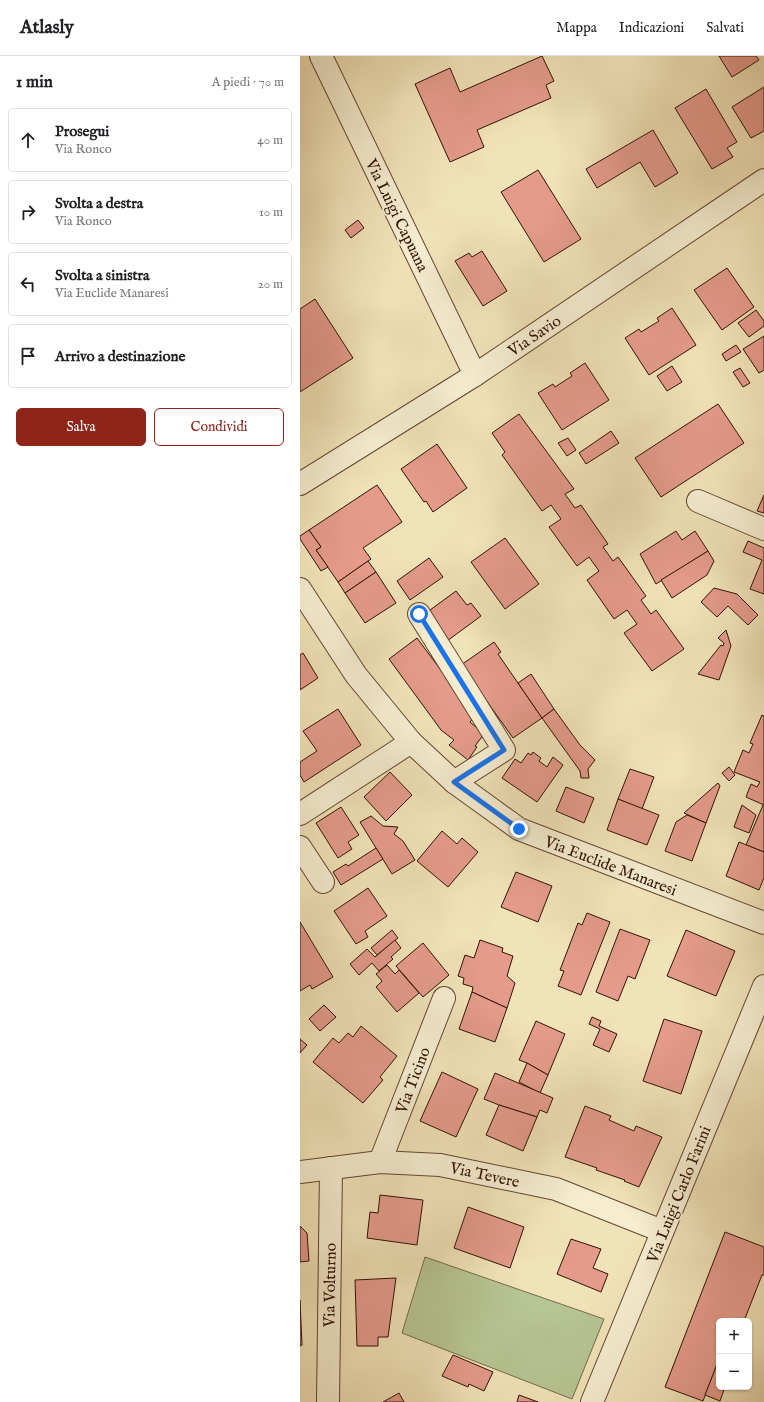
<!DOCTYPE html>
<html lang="it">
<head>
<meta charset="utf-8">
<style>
  :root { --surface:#fff; --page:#f2f2f2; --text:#202124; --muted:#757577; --line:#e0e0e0; --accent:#8f2418 }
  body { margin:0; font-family:"IM FELL English",serif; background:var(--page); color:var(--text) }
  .controls { position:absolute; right:12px; bottom:12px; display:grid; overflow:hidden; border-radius:6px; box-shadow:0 1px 3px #0004 }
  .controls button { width:36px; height:36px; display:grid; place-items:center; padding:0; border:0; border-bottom:1px solid var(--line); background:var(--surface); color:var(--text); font:20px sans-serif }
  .stop { position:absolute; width:12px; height:12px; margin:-9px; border:3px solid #1a73e8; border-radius:50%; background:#fff }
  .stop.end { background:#1a73e8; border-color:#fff; box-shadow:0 1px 4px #0008 }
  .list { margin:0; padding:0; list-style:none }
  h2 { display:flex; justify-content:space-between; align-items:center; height:52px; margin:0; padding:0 16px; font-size:17px }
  h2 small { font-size:13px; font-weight:400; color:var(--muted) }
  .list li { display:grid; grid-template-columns:26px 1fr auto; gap:12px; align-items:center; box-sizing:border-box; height:64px; margin:0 8px 8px; padding:0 8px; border:1px solid var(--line); border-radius:6px }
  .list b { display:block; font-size:15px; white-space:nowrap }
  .list p { margin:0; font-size:13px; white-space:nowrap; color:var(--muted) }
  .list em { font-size:13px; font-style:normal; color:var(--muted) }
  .actions { display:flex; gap:8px; padding:12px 16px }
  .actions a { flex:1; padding:9px 0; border:1px solid var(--accent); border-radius:6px; text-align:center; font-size:14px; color:var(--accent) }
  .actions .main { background:var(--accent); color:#fff }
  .icon { flex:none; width:22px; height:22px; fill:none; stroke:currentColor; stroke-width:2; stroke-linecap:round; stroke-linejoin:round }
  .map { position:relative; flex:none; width:464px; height:1346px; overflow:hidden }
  header { display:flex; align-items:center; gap:24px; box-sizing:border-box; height:56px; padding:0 20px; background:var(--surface); border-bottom:1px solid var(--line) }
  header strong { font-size:19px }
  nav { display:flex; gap:22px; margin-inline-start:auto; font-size:14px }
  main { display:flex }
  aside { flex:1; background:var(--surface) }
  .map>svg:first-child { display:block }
</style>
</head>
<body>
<header>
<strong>Atlasly</strong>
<nav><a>Mappa</a><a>Indicazioni</a><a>Salvati</a></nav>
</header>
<main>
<aside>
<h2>1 min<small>A piedi · 70 m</small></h2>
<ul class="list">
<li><svg class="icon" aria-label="ahead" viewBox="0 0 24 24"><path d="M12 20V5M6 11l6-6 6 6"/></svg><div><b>Prosegui</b><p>Via Ronco</p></div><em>40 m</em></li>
<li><svg class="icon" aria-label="right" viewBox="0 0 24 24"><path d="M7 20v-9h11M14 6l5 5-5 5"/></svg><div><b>Svolta a destra</b><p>Via Ronco</p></div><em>10 m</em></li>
<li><svg class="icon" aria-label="left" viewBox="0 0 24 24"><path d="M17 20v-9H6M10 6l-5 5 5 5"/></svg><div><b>Svolta a sinistra</b><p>Via Euclide Manaresi</p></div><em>20 m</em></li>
<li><svg class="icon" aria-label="arrive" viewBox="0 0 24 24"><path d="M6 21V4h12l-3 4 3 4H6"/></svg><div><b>Arrivo a destinazione</b></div></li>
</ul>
<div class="actions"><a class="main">Salva</a><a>Condividi</a></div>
</aside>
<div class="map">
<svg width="464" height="1346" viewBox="0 0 464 1346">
  <rect width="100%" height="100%" fill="#f1e3b8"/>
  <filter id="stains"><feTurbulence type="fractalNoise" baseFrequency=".005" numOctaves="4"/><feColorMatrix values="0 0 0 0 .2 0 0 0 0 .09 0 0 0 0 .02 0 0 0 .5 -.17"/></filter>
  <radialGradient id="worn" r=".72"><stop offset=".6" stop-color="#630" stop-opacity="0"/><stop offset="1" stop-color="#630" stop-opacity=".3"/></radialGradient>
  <polygon fill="#b6c592" stroke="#746c4c" points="125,1201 304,1263 272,1343 102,1277"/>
  <g fill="#e49b8b" stroke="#321205">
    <polygon points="242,0 254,25 246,29 251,42 177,74 184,91 150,106 115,28 150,12 160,36"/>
    <polygon points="419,0 456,0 459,4 432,21"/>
    <polygon points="464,31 464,75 451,82 432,51"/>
    <polygon points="406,33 437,86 427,92 433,101 412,113 375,52"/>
    <polygon points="353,74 378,117 355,131 340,106 297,132 286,113"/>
    <polygon points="238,114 281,183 244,206 201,136"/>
    <polygon points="58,164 64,172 51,182 45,174"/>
    <polygon points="182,195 207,235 183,250 155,205 169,197 172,201"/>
    <polygon points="427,212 454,251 422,274 394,234"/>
    <polygon points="15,243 53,302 0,336 0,253"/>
    <polygon points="372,252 396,289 349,319 325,282 339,273 341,276 359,265 357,262"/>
    <polygon points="456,254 464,265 464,270 449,281 438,267"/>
    <polygon points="464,280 464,314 459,317 443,293"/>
    <polygon points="436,289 441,296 426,305 422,298"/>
    <polygon points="285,307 309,344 262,374 238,337 253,328 255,331 272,320 270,317"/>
    <polygon points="372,310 382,326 367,335 357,320"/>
    <polygon points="440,312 450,327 443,331 433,316"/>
    <polygon points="418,348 444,387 361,441 335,402"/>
    <polygon points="219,358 274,433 265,438 275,452 281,449 308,488 303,491 313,505 318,501 346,540 341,544 351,558 356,554 384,593 352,615 324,577 337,568 327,554 314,563 287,524 299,515 289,501 277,510 249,471 261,463 251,449 242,455 202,399 205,396 192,377"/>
    <polygon points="311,375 319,387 286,408 279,397"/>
    <polygon points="268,382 276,394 267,400 258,387"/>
    <polygon points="137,388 167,432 133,456 126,445 124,446 101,413"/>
    <polygon points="77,429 102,466 63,492 71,503 38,526 16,494 21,491 9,474"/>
    <polygon points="464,439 464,457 457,455"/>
    <polygon points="9,474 21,491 16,494 28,511 21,515 0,483 0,480"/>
    <polygon points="376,475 382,484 395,475 408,495 356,528 340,498"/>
    <polygon points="205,482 239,528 205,553 171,506"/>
    <polygon points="448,485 464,492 464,538 450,533 462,504 443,496"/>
    <polygon points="408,495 414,505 407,519 372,542 361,524"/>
    <polygon points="129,502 143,521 110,544 97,525"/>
    <polygon points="68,505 76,516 45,537 38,526"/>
    <polygon points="76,516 96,547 65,567 45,537"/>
    <polygon points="414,532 437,538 458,559 448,569 428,550 417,561 401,546"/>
    <polygon points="156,535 167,549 171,547 181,560 147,585 126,557"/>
    <polygon points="426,574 431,590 419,624 398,618 421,589 423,590 424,587 418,582"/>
    <polygon points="117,582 175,660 170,666 184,678 175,690 177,691 168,704 149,689 154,684 141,674 89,603"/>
    <polygon points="194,586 201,596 198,598 242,662 213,682 161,609"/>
    <polygon points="3,597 18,622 0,634 0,599"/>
    <polygon points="231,618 254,653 242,662 218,627"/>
    <polygon points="38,653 61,689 4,726 0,719 0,706 17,695 3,675"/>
    <polygon points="254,653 280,689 295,704 288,713 289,722 281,722 280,715 242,662"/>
    <polygon points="462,659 464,660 464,749 446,741 451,728 457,731 460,726 434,716 443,694 449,697 453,688 450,687"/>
    <polygon points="233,696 241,702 239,705 247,711 253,701 263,709 237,746 202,722 215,703 221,707 228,697 231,699"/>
    <polygon points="429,711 435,719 429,725 422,717"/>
    <polygon points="330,713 354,721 342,753 318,743"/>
    <polygon points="90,716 112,739 86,765 64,741"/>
    <polygon points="418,727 420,730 406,767 384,757"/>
    <polygon points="266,731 294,742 284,767 256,755"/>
    <polygon points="318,743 359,759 347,789 307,774"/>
    <polygon points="442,749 456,759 449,777 434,771"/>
    <polygon points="463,749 464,749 464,796 446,789"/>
    <polygon points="41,751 59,779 48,786 52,793 38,802 16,767"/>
    <polygon points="387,759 406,767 392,805 365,795 376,766"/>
    <polygon points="71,760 83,770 98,771 94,778 103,785 115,804 92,818 60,766"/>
    <polygon points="142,775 157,788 162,782 178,796 148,831 117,805"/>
    <polygon points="439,786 464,796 464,822 459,834 426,820"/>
    <polygon points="76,792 83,803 41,829 33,816 46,808 48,810"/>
    <polygon points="216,816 252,830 238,866 201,851"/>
    <polygon points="68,832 87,860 65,875 68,881 56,888 34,855"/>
    <polygon points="287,857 310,866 281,939 258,930 264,915 260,914 278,867 282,869"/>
    <polygon points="0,866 33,921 12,933 10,929 0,935"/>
    <polygon points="320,873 350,884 335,923 328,920 318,945 296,936"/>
    <polygon points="92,874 98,882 77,899 71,892"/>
    <polygon points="386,874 435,895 416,940 367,920"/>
    <polygon points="95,884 101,892 91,901 93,903 79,915 72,907 59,919 50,908 67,893 75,901"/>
    <polygon points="180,884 203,892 202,896 213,900 207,920 215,927 207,952 172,936 173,931 163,928 164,922 158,920 165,899 174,902"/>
    <polygon points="123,887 149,919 123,941 96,910"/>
    <polygon points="87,909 95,918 99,914 119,937 97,956 76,931 82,925 76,918"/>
    <polygon points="172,936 207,952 195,986 159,973"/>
    <polygon points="24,949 36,961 20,975 9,963"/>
    <polygon points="292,961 301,965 299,970 317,978 309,996 293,989 300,973 289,968"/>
    <polygon points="364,963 402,975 381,1038 343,1025"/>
    <polygon points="236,965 265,978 248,1019 227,1007 219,1004"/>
    <polygon points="61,970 97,1000 80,1021 83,1024 63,1047 13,1006 33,982 39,987 48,977 53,981"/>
    <polygon points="0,983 7,989 0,997"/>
    <polygon points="227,1007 248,1019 240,1037 219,1026"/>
    <polygon points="142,1016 178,1033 156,1081 120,1065"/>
    <polygon points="195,1017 253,1042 247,1057 240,1054 237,1061 199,1049 184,1043"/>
    <polygon points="199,1049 237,1061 223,1095 186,1079"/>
    <polygon points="285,1050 311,1060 309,1064 334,1075 336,1070 362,1081 339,1131 324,1125 325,1124 296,1114 297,1112 265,1101"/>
    <polygon points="80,1139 123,1144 117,1189 67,1182 70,1156 78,1157"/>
    <polygon points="168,1151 224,1171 210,1212 154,1192"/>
    <polygon points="0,1170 7,1177 9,1205 0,1206"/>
    <polygon points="425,1176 464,1191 464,1219 462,1219 444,1265 419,1265 419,1303 403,1345 365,1331"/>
    <polygon points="271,1183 301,1193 293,1212 308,1218 301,1236 257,1218"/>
    <polygon points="96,1222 88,1281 78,1281 78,1290 57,1290 55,1224"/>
    <polygon points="0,1244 2,1289 0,1290"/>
    <polygon points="153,1299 193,1316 184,1335 169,1328 168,1331 142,1320"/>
    <polygon points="416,1311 419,1312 419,1331 425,1331 420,1345 405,1339"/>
    <polygon points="99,1337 104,1346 83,1346"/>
    <polygon points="219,1339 238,1346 217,1346"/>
  </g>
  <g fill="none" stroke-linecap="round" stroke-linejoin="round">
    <g stroke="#624632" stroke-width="24">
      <g id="minor">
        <polyline points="21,0 175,319"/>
        <polyline points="398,445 464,473"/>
        <polyline points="0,533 56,619 111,686 154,726 219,773 464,867"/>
        <polyline points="119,558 204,694 154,726"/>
        <polyline points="0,758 111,686"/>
        <polyline points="0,791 23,826"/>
        <polyline points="80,1106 144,942"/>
        <polyline points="0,1116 80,1106 140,1109 256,1133 362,1175"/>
        <polyline points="28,1346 31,1112"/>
        <polyline points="292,1346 464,930"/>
      </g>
    </g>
    <g stroke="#624632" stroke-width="24">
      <polyline id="tertiary" points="0,428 175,319 464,124"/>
    </g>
    <use href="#minor" stroke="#f6edd1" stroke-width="22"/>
    <use href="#tertiary" stroke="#f6edd1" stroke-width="22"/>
  </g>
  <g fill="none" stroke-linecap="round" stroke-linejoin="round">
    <polyline stroke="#1a73e8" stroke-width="5" points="119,558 204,694 154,726 219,773"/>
  </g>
  <g text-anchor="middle" stroke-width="4" stroke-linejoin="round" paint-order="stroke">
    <g font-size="16" fill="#321205" stroke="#f6edd1">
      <text transform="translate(98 159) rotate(64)" y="6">Via Luigi Capuana</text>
      <text transform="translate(234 279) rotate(-34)" y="6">Via Savio</text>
      <text transform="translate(311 809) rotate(21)" y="6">Via Euclide Manaresi</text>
      <text transform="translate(112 1024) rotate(-69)" y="6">Via Ticino</text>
      <text transform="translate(185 1118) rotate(12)" y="6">Via Tevere</text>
      <text transform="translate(378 1138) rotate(-68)" y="6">Via Luigi Carlo Farini</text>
      <text transform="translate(29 1229) rotate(-89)" y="6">Via Volturno</text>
    </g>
  </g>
  <rect width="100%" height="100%" filter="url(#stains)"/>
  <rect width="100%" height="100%" fill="url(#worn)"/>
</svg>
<div class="controls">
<button>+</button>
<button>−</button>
</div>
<div class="stop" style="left:119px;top:558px"></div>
<div class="stop end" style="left:219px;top:773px"></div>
</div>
</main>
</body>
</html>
